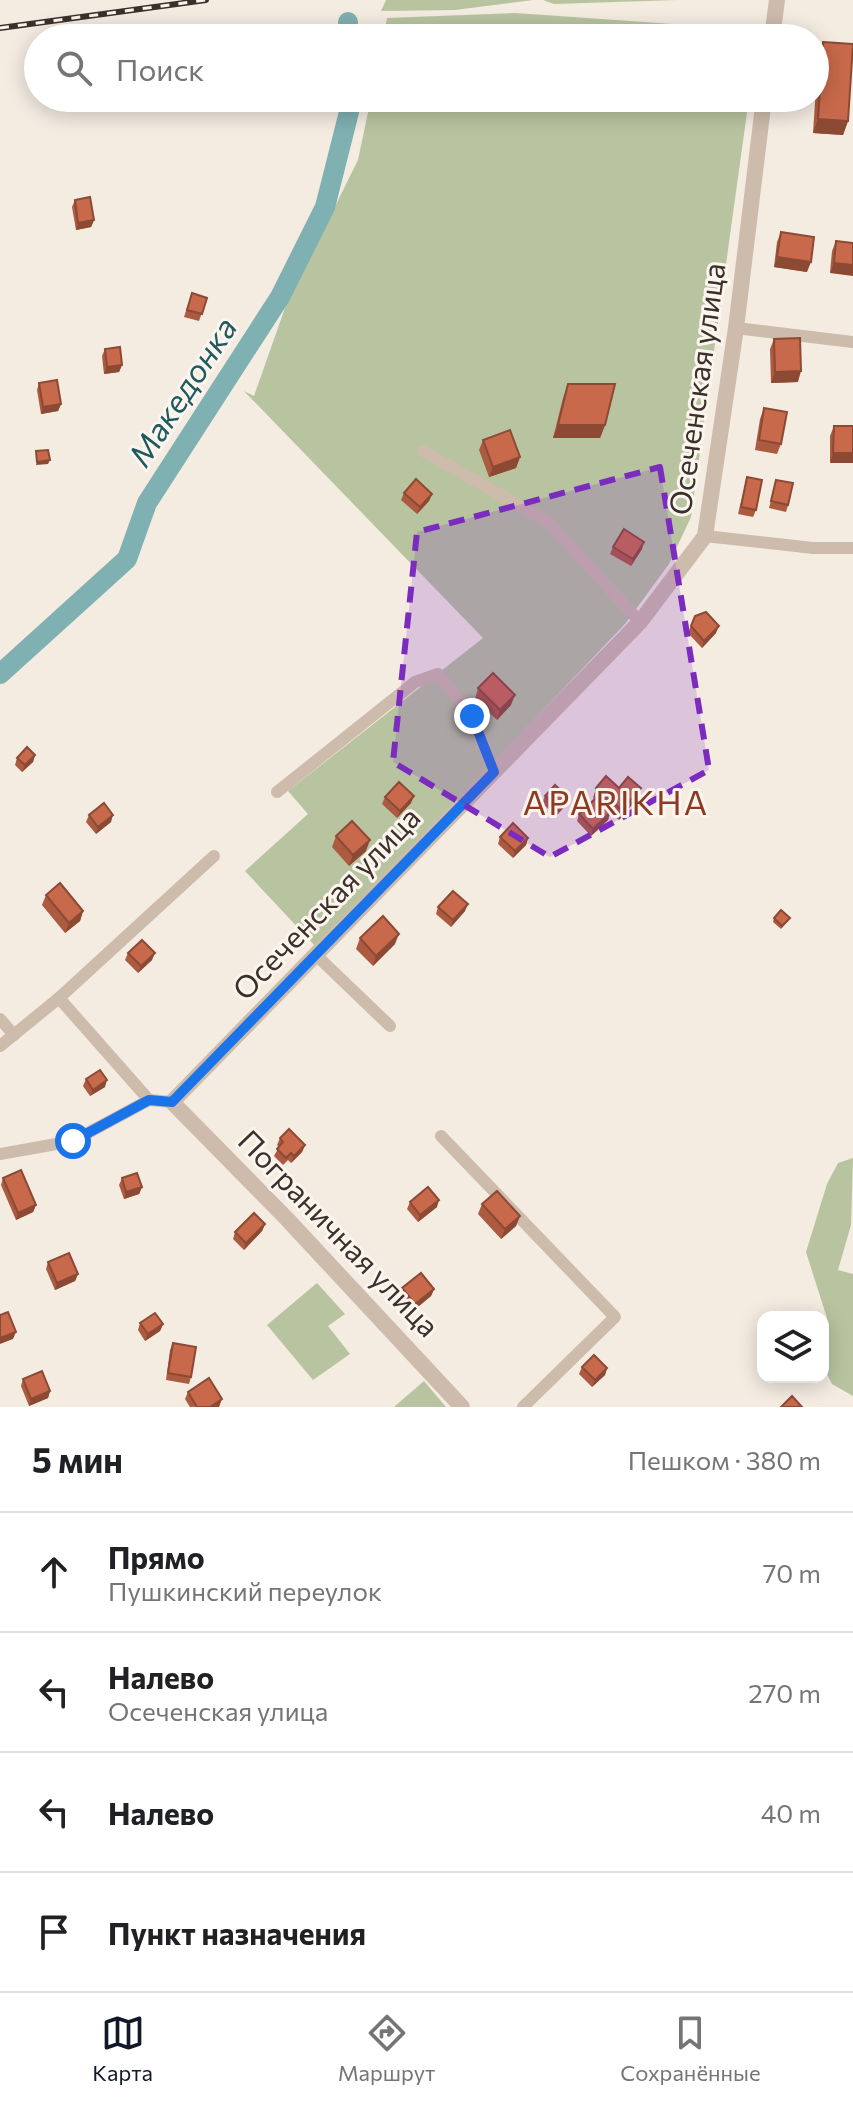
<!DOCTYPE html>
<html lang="ru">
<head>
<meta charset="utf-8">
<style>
  :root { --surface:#fff; --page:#f6f6f6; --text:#202124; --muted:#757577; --line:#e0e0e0; --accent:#111827 }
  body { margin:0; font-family:Commissioner,sans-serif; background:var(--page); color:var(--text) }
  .controls { position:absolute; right:24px; bottom:24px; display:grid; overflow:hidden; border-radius:16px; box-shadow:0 4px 20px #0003 }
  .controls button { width:72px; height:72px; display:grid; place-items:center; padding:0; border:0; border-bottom:2px solid var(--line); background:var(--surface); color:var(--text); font:40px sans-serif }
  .stop { position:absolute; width:24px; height:24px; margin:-18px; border:6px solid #1a73e8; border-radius:50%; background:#fff }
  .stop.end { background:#1a73e8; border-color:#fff; box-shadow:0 2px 8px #0008 }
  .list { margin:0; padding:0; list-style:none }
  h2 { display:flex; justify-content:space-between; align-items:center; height:104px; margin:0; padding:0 32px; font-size:34px }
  h2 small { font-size:26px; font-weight:400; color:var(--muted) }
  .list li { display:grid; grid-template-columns:52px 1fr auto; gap:24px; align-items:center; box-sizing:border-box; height:120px; padding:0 32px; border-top:2px solid var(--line) }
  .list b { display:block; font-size:30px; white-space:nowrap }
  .list p { margin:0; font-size:26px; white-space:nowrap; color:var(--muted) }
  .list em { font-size:26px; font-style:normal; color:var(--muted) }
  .icon { flex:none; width:44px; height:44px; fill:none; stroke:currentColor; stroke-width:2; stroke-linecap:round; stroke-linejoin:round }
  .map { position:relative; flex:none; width:853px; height:1407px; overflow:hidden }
  .search { position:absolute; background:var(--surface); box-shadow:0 4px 20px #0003; left:24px; right:24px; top:24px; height:88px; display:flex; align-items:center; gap:20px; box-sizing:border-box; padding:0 28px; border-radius:44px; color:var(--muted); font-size:30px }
  .sheet { height:584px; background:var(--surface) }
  nav { display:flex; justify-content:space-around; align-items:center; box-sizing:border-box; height:112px; border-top:2px solid var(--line); background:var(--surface); font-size:22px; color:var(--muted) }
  nav a { display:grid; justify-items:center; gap:4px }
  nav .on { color:var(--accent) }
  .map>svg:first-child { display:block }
</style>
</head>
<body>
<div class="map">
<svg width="853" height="1407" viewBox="0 0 853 1407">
  <rect width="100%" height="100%" fill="#f4ebe1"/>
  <g fill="#b8c4a0">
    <polygon points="386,0 533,0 455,10 381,11"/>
    <polygon points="543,0 677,0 554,4"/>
    <polygon points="515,13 759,30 758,38 383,38 387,18"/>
    <polygon points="371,98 749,98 691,517 669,564 625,624 317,948 245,871 308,814 288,791 483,638 244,391 254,396 286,305 358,160"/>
    <polygon points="853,1158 851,1225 838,1270 853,1274 853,1396 832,1384 823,1366 827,1318 806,1252 827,1184 838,1163"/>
    <polygon points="317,1283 345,1314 328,1326 350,1354 313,1380 267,1325"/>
    <polygon points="424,1381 446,1407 394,1407"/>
  </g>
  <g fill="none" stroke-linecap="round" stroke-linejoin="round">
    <g stroke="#7fb0b2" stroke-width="20">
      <polyline points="348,22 348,38"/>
      <polyline points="0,674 127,559 147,503 280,297 325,207 349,112 348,98"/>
    </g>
    <g stroke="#cdbbac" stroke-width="12">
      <polyline points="736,328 853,342"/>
      <polyline points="423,451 548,522 640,622"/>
      <polyline points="705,536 813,548 853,548"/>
      <polyline points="277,792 415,682 438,674 472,716 494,772"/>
      <polyline points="317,956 390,1026"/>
      <polyline points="59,998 149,1100"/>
      <polyline points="0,1019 14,1035"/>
      <polyline points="0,1046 59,998 214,856"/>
      <polyline points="441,1136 615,1317 523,1407"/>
      <polyline points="0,1154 73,1141 149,1100 172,1102"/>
    </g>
    <g stroke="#cdbbac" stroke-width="16">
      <polyline points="772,38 777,0"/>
      <polyline points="462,1407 287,1219 172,1102 640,622 705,536 736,328 764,98"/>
    </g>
    <g stroke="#3b302b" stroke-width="6">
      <polyline id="rail" points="0,28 206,0"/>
    </g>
    <use href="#rail" stroke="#fbf5ee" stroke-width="3" stroke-dasharray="9" stroke-linecap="butt"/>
  </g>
  <g fill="#ac5a40">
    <polygon points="823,42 848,121 843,135 813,133 818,56"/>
    <polygon points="75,200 94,220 91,227 76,230 72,207"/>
    <polygon points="781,232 807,272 774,267 777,242"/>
    <polygon points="836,241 853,243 830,273 832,251"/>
    <polygon points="192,293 207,298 199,321 184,317"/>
    <polygon points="774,339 798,382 771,383 770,349"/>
    <polygon points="105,349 122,365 119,372 104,374 102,356"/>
    <polygon points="39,383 61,404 58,411 41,414 37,390"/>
    <polygon points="568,384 605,425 600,438 553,438 563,398"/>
    <polygon points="764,408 781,444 777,454 755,450 760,419"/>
    <polygon points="834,426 853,426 830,463 830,436"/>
    <polygon points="483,440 520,457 516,468 489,477 479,450"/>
    <polygon points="747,477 756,510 753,517 738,514"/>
    <polygon points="776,480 788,505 786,512 769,508"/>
    <polygon points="404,493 432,494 429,501 417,514 401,500"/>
    <polygon points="613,547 642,549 631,566 610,554"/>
    <polygon points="695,616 716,633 702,648 688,633"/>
    <polygon points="478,688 511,705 497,720 475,699"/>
    <polygon points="35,755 33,762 22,772 15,765 17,758"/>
    <polygon points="596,788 619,788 637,799 619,820 609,812 610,813 608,820 591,836 577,821 579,814 595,800 593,798"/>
    <polygon points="545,796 566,805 556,816 542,803"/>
    <polygon points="385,797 411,803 397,818 382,804"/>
    <polygon points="89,815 111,822 96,834 86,822"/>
    <polygon points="336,836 366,851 349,866 332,847"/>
    <polygon points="500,837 528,838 526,845 513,858 498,844"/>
    <polygon points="46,895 83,911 80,921 65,933 42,905"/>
    <polygon points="438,907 465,911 451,927 436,914"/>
    <polygon points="774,918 788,921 781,929 773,922"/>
    <polygon points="360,938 395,944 373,966 356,949"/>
    <polygon points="128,953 152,960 138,973 125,960"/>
    <polygon points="86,1079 105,1087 90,1096 83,1086"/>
    <polygon points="280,1138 305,1145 302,1152 291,1163 288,1160 283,1165 274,1156 279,1147 277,1145"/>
    <polygon points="3,1178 36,1205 33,1212 16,1220 1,1185"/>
    <polygon points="122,1178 142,1187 139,1194 124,1199 119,1185"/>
    <polygon points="410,1202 437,1207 418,1222 407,1209"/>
    <polygon points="482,1204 520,1216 516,1226 501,1239 478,1214"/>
    <polygon points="265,1224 262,1231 244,1250 233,1239 235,1232"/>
    <polygon points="48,1262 78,1274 75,1281 55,1290 46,1269"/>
    <polygon points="402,1288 434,1289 431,1296 413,1311 400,1295"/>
    <polygon points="140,1323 163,1324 160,1331 145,1341 138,1330"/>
    <polygon points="173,1343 191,1377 189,1384 166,1380 170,1350"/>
    <polygon points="582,1367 607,1368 605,1375 592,1387 579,1374"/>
    <polygon points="23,1379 50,1391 48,1398 29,1406 21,1386"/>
    <polygon points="188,1392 220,1406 190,1407 185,1399"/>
  </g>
  <g fill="#8c4a34">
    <polygon points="818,119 848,121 843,135 813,133"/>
    <polygon points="94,220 91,227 76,230 78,223"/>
    <polygon points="777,257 811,262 807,272 774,267"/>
    <polygon points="834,263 853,265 853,276 830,273"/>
    <polygon points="122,365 119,372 104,374 107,367"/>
    <polygon points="801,371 798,382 771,383 775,372"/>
    <polygon points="61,404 58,411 41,414 43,407"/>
    <polygon points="558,425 605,425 600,438 553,438"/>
    <polygon points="833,453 853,453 853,463 830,463"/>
    <polygon points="520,457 516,468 489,477 493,467"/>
    <polygon points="50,460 48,464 36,465 37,462"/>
    <polygon points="432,494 429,501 417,514 420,507"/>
    <polygon points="644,542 642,549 631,566 633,559"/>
    <polygon points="719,626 716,633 702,648 704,641"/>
    <polygon points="515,695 511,705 497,720 500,710"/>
    <polygon points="35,755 33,762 22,772 25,765"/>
    <polygon points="641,788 637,799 619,820 622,810"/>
    <polygon points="414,796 411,803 397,818 400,811"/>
    <polygon points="569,798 566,805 556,816 559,809"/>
    <polygon points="610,813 608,820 591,836 593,829"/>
    <polygon points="113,815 111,822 96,834 98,827"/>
    <polygon points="528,838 526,845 513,858 515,851"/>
    <polygon points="370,840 366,851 349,866 353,855"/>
    <polygon points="468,904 465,911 451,927 453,920"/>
    <polygon points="83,911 80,921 65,933 69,923"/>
    <polygon points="399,934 395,944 373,966 376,956"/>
    <polygon points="155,953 152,960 138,973 141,966"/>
    <polygon points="107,1080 105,1087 90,1096 93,1090"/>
    <polygon points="305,1145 302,1152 291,1163 294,1156"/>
    <polygon points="142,1187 139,1194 124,1199 126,1192"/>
    <polygon points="439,1200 437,1207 418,1222 420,1215"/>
    <polygon points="36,1205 33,1212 16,1220 18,1213"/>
    <polygon points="520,1216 516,1226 501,1239 505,1229"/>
    <polygon points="265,1224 262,1231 244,1250 246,1243"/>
    <polygon points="78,1274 75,1281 55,1290 57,1283"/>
    <polygon points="434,1289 431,1296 413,1311 415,1304"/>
    <polygon points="163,1324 160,1331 145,1341 148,1334"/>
    <polygon points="16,1332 13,1339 0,1344 0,1338"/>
    <polygon points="607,1368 605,1375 592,1387 595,1380"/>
    <polygon points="50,1391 48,1398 29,1406 31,1399"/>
    <polygon points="222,1399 219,1407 210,1407"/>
  </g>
  <g fill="#c8694b" stroke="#8c4a34" stroke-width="2">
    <polygon points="823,42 853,44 848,121 818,119"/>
    <polygon points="90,197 94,220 78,223 75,200"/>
    <polygon points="781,232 814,237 811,262 777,257"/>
    <polygon points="836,241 853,243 853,265 834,263"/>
    <polygon points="192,293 207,298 202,314 187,310"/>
    <polygon points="800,338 801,371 775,372 774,339"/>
    <polygon points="120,347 122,365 107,367 105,349"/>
    <polygon points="57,380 61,404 43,407 39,383"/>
    <polygon points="568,384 615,384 605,425 558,425"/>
    <polygon points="764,408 787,412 781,444 759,440"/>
    <polygon points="834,426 853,426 853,453 833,453"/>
    <polygon points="510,430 520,457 493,467 483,440"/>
    <polygon points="48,450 50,460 37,462 36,451"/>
    <polygon points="747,477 762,480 756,510 741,507"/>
    <polygon points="416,479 432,494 420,507 404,493"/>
    <polygon points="776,480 793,483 788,505 771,501"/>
    <polygon points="624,529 644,542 633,559 613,547"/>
    <polygon points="706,612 719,626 704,641 691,626 695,616"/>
    <polygon points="493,673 515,695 500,710 478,688"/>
    <polygon points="27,747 35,755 25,765 17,758"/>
    <polygon points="606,776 619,788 628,777 641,788 622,810 596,788"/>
    <polygon points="399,782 414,796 400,811 385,797"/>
    <polygon points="555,785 569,798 559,809 545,796"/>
    <polygon points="596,798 610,813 593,829 579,814"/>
    <polygon points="104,803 113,815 98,827 89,815"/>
    <polygon points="352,821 370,840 353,855 336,836"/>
    <polygon points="513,823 528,838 515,851 500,837"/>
    <polygon points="60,883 83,911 69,923 46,895"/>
    <polygon points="453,891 468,904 453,920 438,907"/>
    <polygon points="781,910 790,918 782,926 774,918"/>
    <polygon points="383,916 399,934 376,956 360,938"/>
    <polygon points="142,940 155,953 141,966 128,953"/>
    <polygon points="100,1070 107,1080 93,1090 86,1079"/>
    <polygon points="289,1129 305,1145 294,1156 291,1153 286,1158 277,1149 283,1142 280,1138"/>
    <polygon points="21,1170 36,1205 18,1213 3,1178"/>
    <polygon points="137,1173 142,1187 126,1192 122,1178"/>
    <polygon points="428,1187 439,1200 420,1215 410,1202"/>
    <polygon points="497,1191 520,1216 505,1229 482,1204"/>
    <polygon points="254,1213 265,1224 246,1243 235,1232"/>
    <polygon points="69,1253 78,1274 57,1283 48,1262"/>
    <polygon points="421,1273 434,1289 415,1304 402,1288"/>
    <polygon points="8,1312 16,1332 0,1338 0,1315"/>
    <polygon points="155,1313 163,1324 148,1334 140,1323"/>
    <polygon points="173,1343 196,1347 191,1377 168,1373"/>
    <polygon points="594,1355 607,1368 595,1380 582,1367"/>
    <polygon points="42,1371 50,1391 31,1399 23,1379"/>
    <polygon points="209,1378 222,1399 210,1407 197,1407 188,1392"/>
    <polygon points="792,1396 802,1407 781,1407"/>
  </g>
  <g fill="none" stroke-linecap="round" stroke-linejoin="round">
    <polyline stroke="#1a73e8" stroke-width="10" points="73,1141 149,1100 172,1102 494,772 472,716"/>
  </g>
  <path fill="#7b2cbf" fill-opacity="0.2" stroke="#7b2cbf" stroke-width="6" stroke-dasharray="16 10" stroke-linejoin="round" d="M660,467L709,770L550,857L393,762L417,532Z"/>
  <g text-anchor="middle" stroke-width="6" stroke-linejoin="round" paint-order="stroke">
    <g font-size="30" fill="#3b302b" stroke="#fbf5ee">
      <text transform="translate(698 389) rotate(-82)" y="10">Осеченская улица</text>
      <text transform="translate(327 904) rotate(-46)" y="10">Осеченская улица</text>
      <text transform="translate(338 1234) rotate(46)" y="10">Пограничная улица</text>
    </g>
    <g font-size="32" font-style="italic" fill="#1f5a5e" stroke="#fbf5ee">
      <text transform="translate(183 392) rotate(-57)" y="11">Македонка</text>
    </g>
    <g font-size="34" letter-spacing="2" fill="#8c3b22" stroke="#fbf5ee">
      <text x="616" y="815">APARIKHA</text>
    </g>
  </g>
</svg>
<div class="controls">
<button><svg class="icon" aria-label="layers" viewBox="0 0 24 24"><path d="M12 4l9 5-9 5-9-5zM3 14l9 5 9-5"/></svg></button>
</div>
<div class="stop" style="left:73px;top:1141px"></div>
<div class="stop end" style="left:472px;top:716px"></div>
<div class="search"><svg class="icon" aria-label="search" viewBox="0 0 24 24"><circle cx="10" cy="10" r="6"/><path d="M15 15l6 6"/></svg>Поиск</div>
</div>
<section class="sheet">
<h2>5 мин<small>Пешком · 380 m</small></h2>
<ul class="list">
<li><svg class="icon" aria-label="ahead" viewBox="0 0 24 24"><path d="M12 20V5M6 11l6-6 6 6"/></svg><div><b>Прямо</b><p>Пушкинский переулок</p></div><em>70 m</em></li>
<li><svg class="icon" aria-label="left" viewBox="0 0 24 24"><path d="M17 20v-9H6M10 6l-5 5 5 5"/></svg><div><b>Налево</b><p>Осеченская улица</p></div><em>270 m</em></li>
<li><svg class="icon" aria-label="left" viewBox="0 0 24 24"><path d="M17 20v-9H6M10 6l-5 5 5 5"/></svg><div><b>Налево</b></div><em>40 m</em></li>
<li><svg class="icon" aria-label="arrive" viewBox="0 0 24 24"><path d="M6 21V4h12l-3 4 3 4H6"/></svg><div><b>Пункт назначения</b></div></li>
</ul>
</section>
<nav>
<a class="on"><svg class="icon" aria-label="map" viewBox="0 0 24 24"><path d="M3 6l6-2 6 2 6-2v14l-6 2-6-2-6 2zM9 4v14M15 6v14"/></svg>Карта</a>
<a><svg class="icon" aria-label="directions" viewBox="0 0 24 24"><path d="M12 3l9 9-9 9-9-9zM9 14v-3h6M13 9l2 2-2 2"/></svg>Маршрут</a>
<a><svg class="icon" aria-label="saved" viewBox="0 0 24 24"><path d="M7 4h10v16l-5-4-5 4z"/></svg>Сохранённые</a>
</nav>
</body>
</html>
